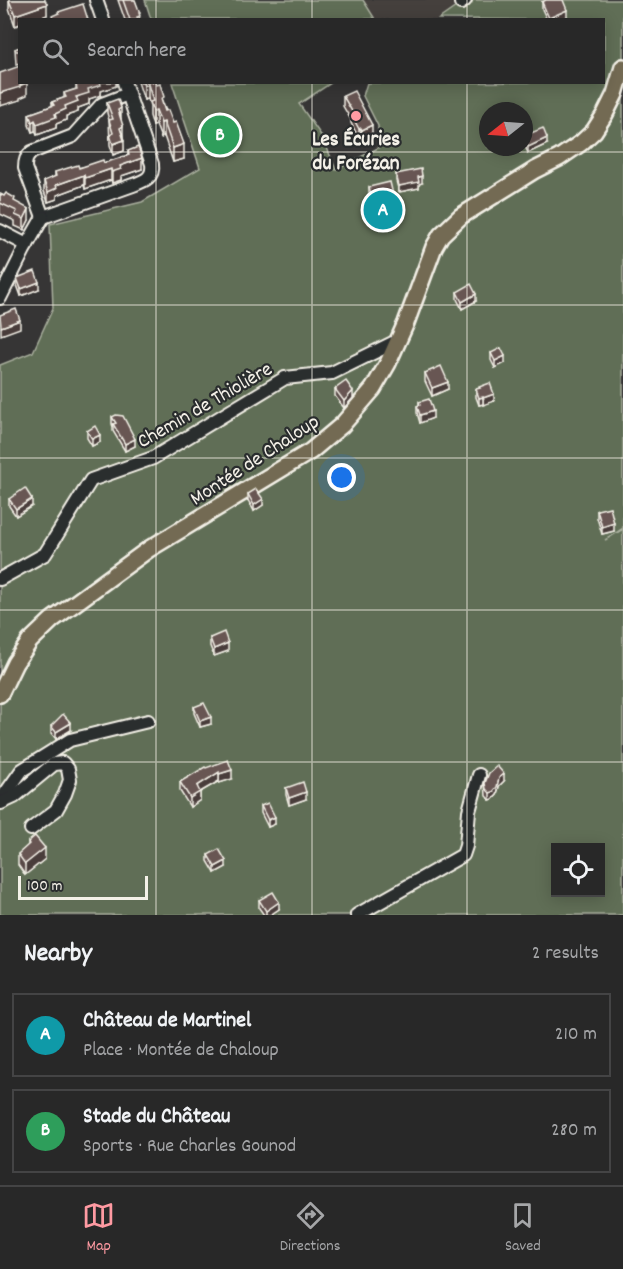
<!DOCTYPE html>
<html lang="en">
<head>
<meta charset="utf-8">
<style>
  :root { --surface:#282828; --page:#343434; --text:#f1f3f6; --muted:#a5a6a8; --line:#444445; --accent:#ff9aa2 }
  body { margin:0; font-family:Dekko,sans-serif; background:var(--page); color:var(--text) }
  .controls { position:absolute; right:18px; bottom:18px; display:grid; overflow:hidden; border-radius:0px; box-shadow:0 3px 15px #0003 }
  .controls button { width:54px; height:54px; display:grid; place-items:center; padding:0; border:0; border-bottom:2px solid var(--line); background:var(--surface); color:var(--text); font:30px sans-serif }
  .compass { position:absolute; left:479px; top:102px; width:54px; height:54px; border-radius:50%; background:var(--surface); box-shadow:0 3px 15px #0003; rotate:253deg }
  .scale { position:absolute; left:18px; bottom:15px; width:130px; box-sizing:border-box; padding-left:6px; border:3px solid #f4f1e8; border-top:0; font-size:16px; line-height:21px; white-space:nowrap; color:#f4f1e8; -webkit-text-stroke:4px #2a2d2e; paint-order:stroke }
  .you { position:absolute; left:342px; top:478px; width:21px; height:21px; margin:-15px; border:4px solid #fff; border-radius:50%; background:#1a73e8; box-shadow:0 0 0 9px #1a73e833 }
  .badge { display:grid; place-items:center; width:39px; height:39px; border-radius:50%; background:var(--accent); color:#fff; font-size:20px; font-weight:700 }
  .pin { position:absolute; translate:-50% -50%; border:3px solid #fff; box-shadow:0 2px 6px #0006 }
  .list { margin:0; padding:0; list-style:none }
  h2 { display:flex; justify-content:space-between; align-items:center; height:78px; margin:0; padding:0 24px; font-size:26px }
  h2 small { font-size:20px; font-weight:400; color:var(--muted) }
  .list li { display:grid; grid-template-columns:39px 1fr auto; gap:18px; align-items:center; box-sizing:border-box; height:84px; margin:0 12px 12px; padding:0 12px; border:2px solid var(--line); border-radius:0px }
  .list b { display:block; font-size:22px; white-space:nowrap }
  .list p { margin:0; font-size:20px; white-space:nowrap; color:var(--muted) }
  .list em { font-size:20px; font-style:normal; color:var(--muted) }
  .icon { flex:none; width:33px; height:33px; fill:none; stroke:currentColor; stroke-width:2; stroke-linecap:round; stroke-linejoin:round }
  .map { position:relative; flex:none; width:623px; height:915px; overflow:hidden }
  .search { position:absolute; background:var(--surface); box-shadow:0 3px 15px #0003; left:18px; right:18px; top:18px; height:66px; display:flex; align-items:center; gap:15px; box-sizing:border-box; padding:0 21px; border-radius:0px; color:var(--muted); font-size:22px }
  .sheet { height:270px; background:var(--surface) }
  nav { display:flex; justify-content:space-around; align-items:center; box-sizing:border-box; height:84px; border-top:2px solid var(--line); background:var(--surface); font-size:16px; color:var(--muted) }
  nav a { display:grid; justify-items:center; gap:3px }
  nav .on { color:var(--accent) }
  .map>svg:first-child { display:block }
</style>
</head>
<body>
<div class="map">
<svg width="623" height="915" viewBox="0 0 623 915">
  <rect width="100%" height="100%" fill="#363535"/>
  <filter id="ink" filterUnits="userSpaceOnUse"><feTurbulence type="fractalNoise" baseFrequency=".0167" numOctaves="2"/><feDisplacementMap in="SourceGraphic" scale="12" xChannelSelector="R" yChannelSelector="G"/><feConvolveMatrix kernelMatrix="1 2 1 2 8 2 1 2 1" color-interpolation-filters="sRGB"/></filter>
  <g filter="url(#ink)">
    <polygon fill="#453f3e" points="363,0 462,0 439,20 375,19"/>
    <g fill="#616e56" stroke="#aab09f" stroke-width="1.5" fill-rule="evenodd">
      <polygon points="145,0 363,0 375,19 151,19"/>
      <path d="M466,0H623V528L605,540L623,529V915H0V365L33,352L53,308L50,224L142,202L200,168L172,83H331L299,104L323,138L336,170L378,148V126L363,96L367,83L604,82V20L439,19ZM488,111H524V147H488ZM556,848H600V892H556Z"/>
    </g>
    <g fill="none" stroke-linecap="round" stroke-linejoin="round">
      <g stroke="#f4f1e8" stroke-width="16">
        <g id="minor">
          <polyline points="96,0 103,20"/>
          <polyline points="461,3 465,0"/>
          <path d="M43,217L133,185C144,181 154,178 152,164L124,82"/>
          <path d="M43,217L25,168C25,161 26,157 32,152L73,136L102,104L128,94"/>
          <polyline points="0,231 27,245"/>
          <polyline points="0,298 24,250 43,217"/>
          <polyline points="0,579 45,554 91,480 153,458 285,378 332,373 399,340"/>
          <polyline points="0,801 22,770 70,740 148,721"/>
          <polyline points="1,803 14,797 54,764 63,763 68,769 70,780 65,794 56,810 31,829"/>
          <polyline points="357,915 463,855 466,846 469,811 479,775"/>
        </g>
      </g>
      <g stroke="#f4f1e8" stroke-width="20">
        <polyline id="major" points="0,694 15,663 30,641 52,620 149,549 311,451 342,425 373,389 388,363 406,323 434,247 441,235 461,216 535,170 559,158 581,143 594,131 605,114 615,94 623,67"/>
      </g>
      <use href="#minor" stroke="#2a2d2e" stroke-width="12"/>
      <use href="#major" stroke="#736b52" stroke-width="15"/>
    </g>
    <g fill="#594a47" stroke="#f4f1e8" stroke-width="1.5">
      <polygon points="9,0 45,0 47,15 15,26 9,8"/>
      <polygon points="118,0 135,0 140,20 125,20"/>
      <polygon points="542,2 567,17 561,20 547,20 542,9"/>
      <polygon points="20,47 20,63 16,64 15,49"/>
      <polygon points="116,82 116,86 101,91 101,95 89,99 89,104 78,108 78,112 66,116 66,120 56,124 56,128 37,135 35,131 32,132 29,125 29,114 52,106 52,102 64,98 64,93 76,89 76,85"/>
      <polygon points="138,82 155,82 184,159 173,162 164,136 161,138 156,125 153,126 150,116 150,106 148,99 144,100"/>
      <polygon points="343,96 372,134 362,140 361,137 359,138 351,123 351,120 343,106"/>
      <polygon points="107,103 121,119 124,151 113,155 110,145 109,120 107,113"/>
      <polygon points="524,136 547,144 528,153 524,144"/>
      <polygon points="128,151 142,169 121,176 121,180 112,183 111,180 85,189 84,185 57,195 57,199 48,202 44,191 44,181 55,177 55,172 104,163 128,155"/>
      <polygon points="396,174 422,183 419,184 419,188 399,192 396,181"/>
      <polygon points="369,187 395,214 375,219 369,198"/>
      <polygon points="0,194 15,202 29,220 24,230 15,226 15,221 0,214"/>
      <polygon points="17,278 39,289 21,296 17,285"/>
      <polygon points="457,292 476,301 462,309 457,299"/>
      <polygon points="491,353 505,363 495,368 491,360"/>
      <polygon points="425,373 448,389 432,396 425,381"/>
      <polygon points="335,389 353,398 344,408 335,396"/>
      <polygon points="476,389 494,401 483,405 483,404 479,405 476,397"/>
      <polygon points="419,402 433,418 420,423 417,413 417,406 419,405"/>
      <polygon points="112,417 135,446 125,451 113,431 113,427 112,424"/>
      <polygon points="87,431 100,442 92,446 87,438"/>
      <polygon points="248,494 263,505 254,511 248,500"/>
      <polygon points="9,499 32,506 16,516 9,506"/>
      <polygon points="597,510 614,531 602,534 597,518"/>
      <polygon points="210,638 228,651 214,656 210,646"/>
      <polygon points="194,707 211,724 200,727 194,713"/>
      <polygon points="51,726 71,730 56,739 51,733"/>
      <polygon points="206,768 232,779 219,783 219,781 200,792 200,800 190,807 180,791 180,782"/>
      <polygon points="504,781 499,786 497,795 493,799 490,800 486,796 485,783"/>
      <polygon points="286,788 306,799 289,805 286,795"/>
      <polygon points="261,806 275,824 268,827 261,813"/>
      <polygon points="28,842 45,859 25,875 18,865 18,854 28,846"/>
      <polygon points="208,855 226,867 215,873 208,861"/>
      <polygon points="259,900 279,909 270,915 264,915 259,908"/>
    </g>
    <g fill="#493c3a" stroke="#f4f1e8" stroke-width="1.5">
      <polygon points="47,4 47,15 34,20 20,20 20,24 15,26 15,15"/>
      <polygon points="567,10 567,17 561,20 549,20 549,18"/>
      <polygon points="99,82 116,82 116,86 101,91 101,95 89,99 89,104 78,108 78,112 66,116 66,120 56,124 56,128 37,135 37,124 55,114 88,89"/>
      <polygon points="27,83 27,95 20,98 20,100 0,106 0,93"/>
      <polygon points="148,84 148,99 144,100 144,86"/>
      <polygon points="121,108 121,119 118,110"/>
      <polygon points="156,110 156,125 153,126 153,111"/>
      <polygon points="35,120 35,131 32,132 32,122"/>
      <polygon points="164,122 164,136 161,138 161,123"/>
      <polygon points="372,125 372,134 362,140 362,130"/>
      <polygon points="123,126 123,137 120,128"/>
      <polygon points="361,128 361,137 359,138 359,129"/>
      <polygon points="547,138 547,144 528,153 528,147"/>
      <polygon points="124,140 124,151 113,155 113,144"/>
      <polygon points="184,144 184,159 173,162 173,148"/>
      <polygon points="142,158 142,169 121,176 121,180 112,183 112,172 120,166"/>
      <polygon points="111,169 111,180 85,189 85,178"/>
      <polygon points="84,175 84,185 57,195 57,199 48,202 48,192 56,185"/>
      <polygon points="422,176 422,183 419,184 419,188 399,192 399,186"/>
      <polygon points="395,203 395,214 375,219 375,208"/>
      <polygon points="29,209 29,220 24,230 24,219"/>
      <polygon points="39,282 39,289 21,296 21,289"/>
      <polygon points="476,294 476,301 462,309 462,302"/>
      <polygon points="20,320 20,328 1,335 1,327"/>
      <polygon points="505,356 505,363 495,368 495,361"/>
      <polygon points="448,382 448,389 432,396 432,388"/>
      <polygon points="353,391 353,398 344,408 344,401"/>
      <polygon points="494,394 494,401 483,405 483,398"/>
      <polygon points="483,397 483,404 479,405 479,398"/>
      <polygon points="433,411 433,418 420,423 420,415"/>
      <polygon points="100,435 100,442 92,446 92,439"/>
      <polygon points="135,439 135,446 125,451 125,444"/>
      <polygon points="32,499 32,506 16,516 16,509"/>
      <polygon points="263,499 263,505 254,511 254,505"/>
      <polygon points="614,523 614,531 602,534 602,527"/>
      <polygon points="228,643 228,651 214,656 214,649"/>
      <polygon points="211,717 211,724 200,727 200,721"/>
      <polygon points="71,723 71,730 56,739 56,732"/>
      <polygon points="232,770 232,779 219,783 219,774"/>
      <polygon points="219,772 219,781 200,792 200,800 190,807 190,798 197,786"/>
      <polygon points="504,774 504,781 499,786 497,795 493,799 490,800 490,793 499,778"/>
      <polygon points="306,792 306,799 289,805 289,798"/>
      <polygon points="275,817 275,824 268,827 268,820"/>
      <polygon points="45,848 45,859 25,875 25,864"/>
      <polygon points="226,861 226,867 215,873 215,867"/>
      <polygon points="279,902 279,909 270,915 266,915 266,911"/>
    </g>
    <g fill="#685653" stroke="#f4f1e8" stroke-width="1.5">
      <polygon points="9,0 45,0 47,4 15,15"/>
      <polygon points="123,0 135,0 140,13 139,13 140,16 137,17 138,20 130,20"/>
      <polygon points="546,0 563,0 567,10 549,18 542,2"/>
      <polygon points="83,4 88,20 53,20 52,16 59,13 58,12"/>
      <polygon points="20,47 20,51 16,51 15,49"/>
      <polygon points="20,66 20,82 27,83 20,85 20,87 0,93 0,73"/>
      <polygon points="83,82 100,82 101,85 88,89 89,93 76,97 78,101 65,106 66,109 55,114 56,117 37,124 35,120 32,122 29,114 54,105 52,102 66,97 64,93 77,89 76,85"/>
      <polygon points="143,82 155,82 156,85 160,84 164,97 161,99 165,111 168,110 173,123 176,122 184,144 173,148 164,122 161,123 156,110 153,111 150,102 153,101 148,84 144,86"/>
      <polygon points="354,91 372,125 362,130 361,128 359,129 351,114 353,113 343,96"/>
      <polygon points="118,99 121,108 118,110 123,126 120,128 124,140 113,144 110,135 113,133 109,120 113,119 107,103"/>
      <polygon points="543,128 547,138 528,147 524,136"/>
      <polygon points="138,147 142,158 120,166 121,169 112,172 111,169 85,178 84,175 56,185 57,188 48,192 44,181 56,176 55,172 78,165 79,168 103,160 104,163 129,155 128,151"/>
      <polygon points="421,169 422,176 418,177 419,182 399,186 396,174"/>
      <polygon points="390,182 395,203 375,208 369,187"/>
      <polygon points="6,193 15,198 14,201 29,209 24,219 15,215 17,211 0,203 0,194 4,196"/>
      <polygon points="35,271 39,282 21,289 17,278"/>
      <polygon points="471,284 476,294 462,302 457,292"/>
      <polygon points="16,309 20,320 1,327 0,315"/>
      <polygon points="501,348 505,356 495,361 491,353"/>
      <polygon points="441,366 448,382 432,388 425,373"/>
      <polygon points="346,381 353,391 344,401 335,389"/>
      <polygon points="490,383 494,394 483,398 483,397 479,398 476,389 480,388 479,387"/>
      <polygon points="429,399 433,411 420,415 417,406 420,405 419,402"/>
      <polygon points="116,415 123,416 135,439 125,444 113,424 116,423 112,417"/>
      <polygon points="95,426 100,435 92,439 87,431"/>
      <polygon points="25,488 32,499 16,509 9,499"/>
      <polygon points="256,489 263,499 254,505 248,494"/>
      <polygon points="610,507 614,523 602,527 597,510"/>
      <polygon points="224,632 228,643 214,649 210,638"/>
      <polygon points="204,703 211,717 200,721 194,707"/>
      <polygon points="63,714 71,723 56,732 51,726"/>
      <polygon points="228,760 232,770 219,774 219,772 197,786 200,792 190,798 180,782 205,767 206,768"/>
      <polygon points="497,766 504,774 499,778 497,787 493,792 490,793 486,789 485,783 489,773"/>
      <polygon points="303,782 306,792 289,798 286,788"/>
      <polygon points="268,803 275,817 268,820 261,806"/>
      <polygon points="35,836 45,848 25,864 18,854 29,844 28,842"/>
      <polygon points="219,849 226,861 215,867 208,855"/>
      <polygon points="273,892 279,902 266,911 259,900"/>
    </g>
  </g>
  <path fill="none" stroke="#f4f1e8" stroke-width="1.5" stroke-opacity="0.55" d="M156,0V20M312,0V20M467,0V20M156,82V915M312,82V915M467,82V915M0,152H623M0,305H623M0,458H623M0,610H623M0,762H623"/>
  <circle fill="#ff9aa2" stroke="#2a2d2e" stroke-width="2" cx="356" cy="116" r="6"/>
  <g text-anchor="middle" stroke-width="4.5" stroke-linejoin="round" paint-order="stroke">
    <g font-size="21" font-weight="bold" fill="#f4f1e8" stroke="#2a2d2e">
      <text x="356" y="145">Les Écuries<tspan x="356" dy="24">du Forézan</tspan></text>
    </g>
    <g font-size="21" fill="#f4f1e8" stroke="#2a2d2e">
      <text transform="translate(204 404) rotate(-30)" y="7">Chemin de Thiolière</text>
      <text transform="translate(254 459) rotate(-33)" y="7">Montée de Chaloup</text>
    </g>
  </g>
</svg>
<div class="controls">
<button><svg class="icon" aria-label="locate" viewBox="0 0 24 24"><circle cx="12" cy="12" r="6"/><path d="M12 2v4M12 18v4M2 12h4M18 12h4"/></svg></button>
</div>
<svg class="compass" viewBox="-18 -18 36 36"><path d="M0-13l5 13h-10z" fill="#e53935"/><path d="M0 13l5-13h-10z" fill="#a5a6a8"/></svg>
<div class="scale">100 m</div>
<div class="you"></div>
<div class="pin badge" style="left:383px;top:210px;background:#0f9aa8">A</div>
<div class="pin badge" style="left:220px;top:135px;background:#2e9e5b">B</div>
<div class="search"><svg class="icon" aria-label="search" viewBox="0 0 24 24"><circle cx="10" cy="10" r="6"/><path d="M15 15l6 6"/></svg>Search here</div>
</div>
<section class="sheet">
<h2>Nearby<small>2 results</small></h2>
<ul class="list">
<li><span class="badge" style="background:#0f9aa8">A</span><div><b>Château de Martinel</b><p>Place · Montée de Chaloup</p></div><em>210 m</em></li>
<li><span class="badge" style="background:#2e9e5b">B</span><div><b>Stade du Château</b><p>Sports · Rue Charles Gounod</p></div><em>280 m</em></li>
</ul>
</section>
<nav>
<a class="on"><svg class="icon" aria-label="map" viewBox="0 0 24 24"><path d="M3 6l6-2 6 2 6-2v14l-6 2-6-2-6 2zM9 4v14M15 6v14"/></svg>Map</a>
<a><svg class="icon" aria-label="directions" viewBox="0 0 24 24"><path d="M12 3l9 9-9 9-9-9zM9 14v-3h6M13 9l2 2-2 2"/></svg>Directions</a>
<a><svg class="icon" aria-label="saved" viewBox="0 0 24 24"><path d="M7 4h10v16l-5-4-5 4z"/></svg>Saved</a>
</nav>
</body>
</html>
